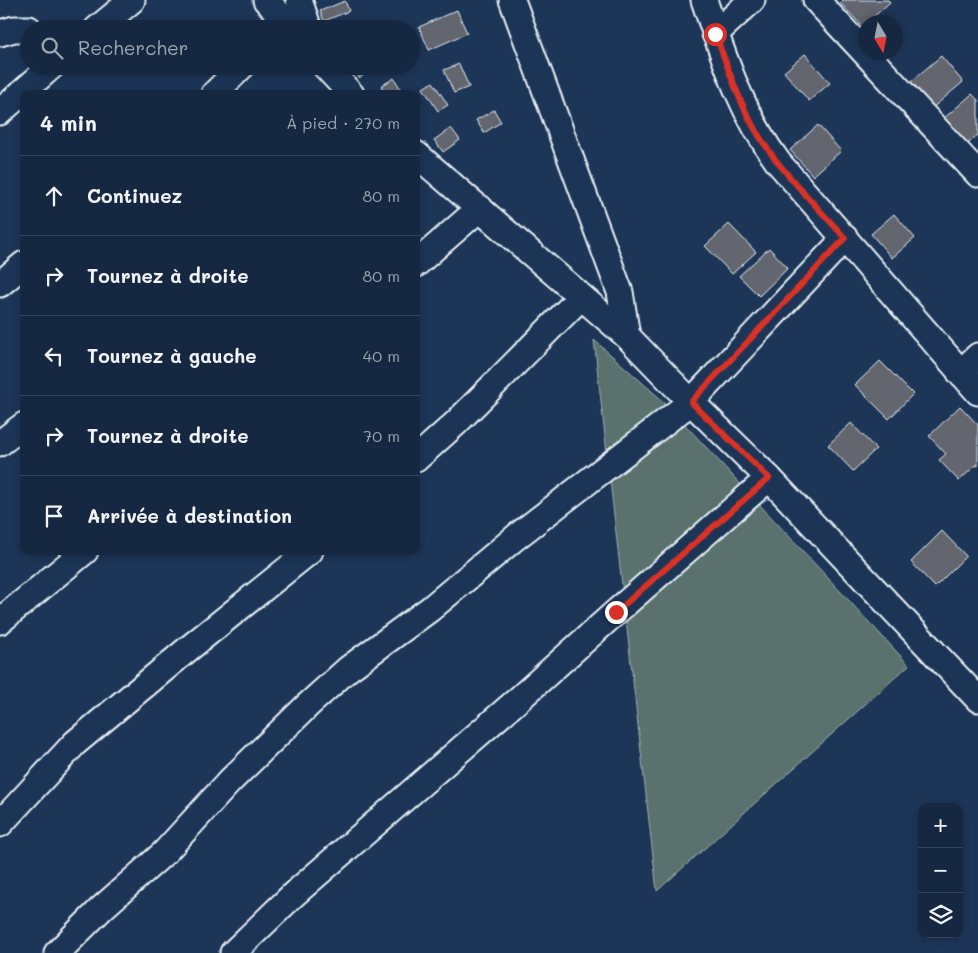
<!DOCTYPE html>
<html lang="fr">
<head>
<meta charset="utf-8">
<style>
  :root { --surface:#162841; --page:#1f3048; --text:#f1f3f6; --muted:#9ea6b1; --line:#35445a }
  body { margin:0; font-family:Mali,sans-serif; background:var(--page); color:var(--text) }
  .controls { position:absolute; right:15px; bottom:15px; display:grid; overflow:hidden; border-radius:10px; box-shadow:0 2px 8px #0003 }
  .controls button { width:45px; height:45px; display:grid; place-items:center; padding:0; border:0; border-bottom:1px solid var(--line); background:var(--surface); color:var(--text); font:25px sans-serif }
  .compass { position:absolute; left:858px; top:15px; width:45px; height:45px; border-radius:50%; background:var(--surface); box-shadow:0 2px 8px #0003; rotate:170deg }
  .stop { position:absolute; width:15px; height:15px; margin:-11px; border:4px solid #d93025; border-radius:50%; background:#fff }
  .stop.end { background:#d93025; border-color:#fff; box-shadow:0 1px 5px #0008 }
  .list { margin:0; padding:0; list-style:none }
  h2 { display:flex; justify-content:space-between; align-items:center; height:65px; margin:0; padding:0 20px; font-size:21px }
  h2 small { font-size:16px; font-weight:400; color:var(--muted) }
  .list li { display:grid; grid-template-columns:32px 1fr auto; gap:15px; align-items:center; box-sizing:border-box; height:80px; padding:0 20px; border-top:1px solid var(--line) }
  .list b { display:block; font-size:19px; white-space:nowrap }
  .list em { font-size:16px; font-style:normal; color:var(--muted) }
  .icon { flex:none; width:28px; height:28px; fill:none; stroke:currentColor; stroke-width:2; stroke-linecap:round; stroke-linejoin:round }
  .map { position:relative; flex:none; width:978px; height:953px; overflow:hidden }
  .search { position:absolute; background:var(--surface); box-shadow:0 2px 8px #0003; left:20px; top:20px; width:400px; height:55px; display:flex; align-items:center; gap:12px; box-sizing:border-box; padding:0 18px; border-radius:28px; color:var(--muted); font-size:19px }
  .panel { position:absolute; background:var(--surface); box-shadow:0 2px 8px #0003; left:20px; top:90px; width:400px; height:465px; border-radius:10px }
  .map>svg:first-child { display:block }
</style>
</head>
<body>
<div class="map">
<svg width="978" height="953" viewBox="0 0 978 953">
  <rect width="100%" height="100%" fill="#1d3557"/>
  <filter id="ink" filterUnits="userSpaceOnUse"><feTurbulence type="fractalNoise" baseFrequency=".02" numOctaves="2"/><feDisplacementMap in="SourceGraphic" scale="10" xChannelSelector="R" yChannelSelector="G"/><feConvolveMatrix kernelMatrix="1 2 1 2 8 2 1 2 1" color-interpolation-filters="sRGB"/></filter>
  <g filter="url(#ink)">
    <polygon fill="#5a716d" stroke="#a1b1b2" points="594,340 663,401 909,665 657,891"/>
    <g fill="#64666e" stroke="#e8f1f8">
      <polygon points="843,0 888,0 890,2 868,22 866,22 863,27 840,3"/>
      <polygon points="345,1 349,11 324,21 320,11"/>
      <polygon points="457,10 467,33 429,50 419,27"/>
      <polygon points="805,54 830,83 809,101 784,72"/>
      <polygon points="941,56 963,82 930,110 908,84"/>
      <polygon points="459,64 469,87 454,93 444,70"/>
      <polygon points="353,66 380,66 359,78"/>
      <polygon points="394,78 403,93 401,94 386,94 381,86"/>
      <polygon points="433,82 448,105 438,111 423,88"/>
      <polygon points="972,94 978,100 978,135 964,147 941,121"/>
      <polygon points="494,110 501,122 484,133 476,120"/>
      <polygon points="818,125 841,151 813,176 790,150"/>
      <polygon points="451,128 460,140 443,152 434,140"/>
      <polygon points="894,214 915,238 892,258 871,234"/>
      <polygon points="729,224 756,252 732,274 705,246"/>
      <polygon points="769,248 788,268 759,296 739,276"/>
      <polygon points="880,361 913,394 889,419 855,385"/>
      <polygon points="960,406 978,425 978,466 976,465 959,481 939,460 946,454 929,436"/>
      <polygon points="851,423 876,449 853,471 828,445"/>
      <polygon points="942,531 966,556 935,587 911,562"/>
    </g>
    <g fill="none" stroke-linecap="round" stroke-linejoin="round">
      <g stroke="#e8f1f8" stroke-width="29">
        <g id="minor">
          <polyline points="266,0 293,29"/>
          <polyline points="299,0 309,29"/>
          <polyline points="512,0 620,292 627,336"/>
          <path d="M704,0C724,58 741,112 778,162L978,392"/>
          <polyline points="816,0 978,174"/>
          <polyline points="97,29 132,0"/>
          <polyline points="0,33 14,29 29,29"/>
          <polyline points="715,34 752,0"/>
          <polyline points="325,66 351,94"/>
          <polyline points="214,94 242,66"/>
          <polyline points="0,112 52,66"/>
          <polyline points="416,154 627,336 691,402 769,478 978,699"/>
          <polyline points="416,264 480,208"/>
          <polyline points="0,284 24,264"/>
          <polyline points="960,373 978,356"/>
          <polyline points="0,443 24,425"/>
          <polyline points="416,459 456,423 581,297"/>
          <polyline points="0,621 85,551"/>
          <polyline points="0,824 75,743 188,649 310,551"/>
          <polyline points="57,953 102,908 165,852 230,781 308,705 348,669 430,609 516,537 691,402 845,238"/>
          <polyline points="233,953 293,895 520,698 616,612 769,478"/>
        </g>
      </g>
      <use href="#minor" stroke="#1d3557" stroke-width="25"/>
    </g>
  </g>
  <g fill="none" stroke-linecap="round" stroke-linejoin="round" filter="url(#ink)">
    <path stroke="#d93025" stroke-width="6" d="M616,612L769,478L691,402L845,238C817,206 784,175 761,139C740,107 729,69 715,34"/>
  </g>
</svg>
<div class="controls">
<button>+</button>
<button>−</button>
<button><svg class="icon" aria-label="layers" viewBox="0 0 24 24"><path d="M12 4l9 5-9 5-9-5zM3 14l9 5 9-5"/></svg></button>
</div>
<svg class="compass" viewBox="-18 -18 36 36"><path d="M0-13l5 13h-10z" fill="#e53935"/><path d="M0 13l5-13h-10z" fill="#9ea6b1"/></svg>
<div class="stop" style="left:715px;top:34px"></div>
<div class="stop end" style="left:616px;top:612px"></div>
<div class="search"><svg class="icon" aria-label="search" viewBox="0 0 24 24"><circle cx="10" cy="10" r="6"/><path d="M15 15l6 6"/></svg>Rechercher</div>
<section class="panel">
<h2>4 min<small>À pied · 270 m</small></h2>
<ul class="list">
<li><svg class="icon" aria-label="ahead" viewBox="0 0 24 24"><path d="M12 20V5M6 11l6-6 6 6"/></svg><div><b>Continuez</b></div><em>80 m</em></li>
<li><svg class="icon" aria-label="right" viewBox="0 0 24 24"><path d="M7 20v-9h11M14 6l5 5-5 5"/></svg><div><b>Tournez à droite</b></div><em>80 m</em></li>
<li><svg class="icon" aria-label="left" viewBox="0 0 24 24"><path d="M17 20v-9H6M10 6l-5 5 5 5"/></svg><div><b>Tournez à gauche</b></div><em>40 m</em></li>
<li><svg class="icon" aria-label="right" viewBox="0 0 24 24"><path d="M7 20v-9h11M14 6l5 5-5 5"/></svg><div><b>Tournez à droite</b></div><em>70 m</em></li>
<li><svg class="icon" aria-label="arrive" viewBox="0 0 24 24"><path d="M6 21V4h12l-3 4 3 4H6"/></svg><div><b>Arrivée à destination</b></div></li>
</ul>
</section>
</div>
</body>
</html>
